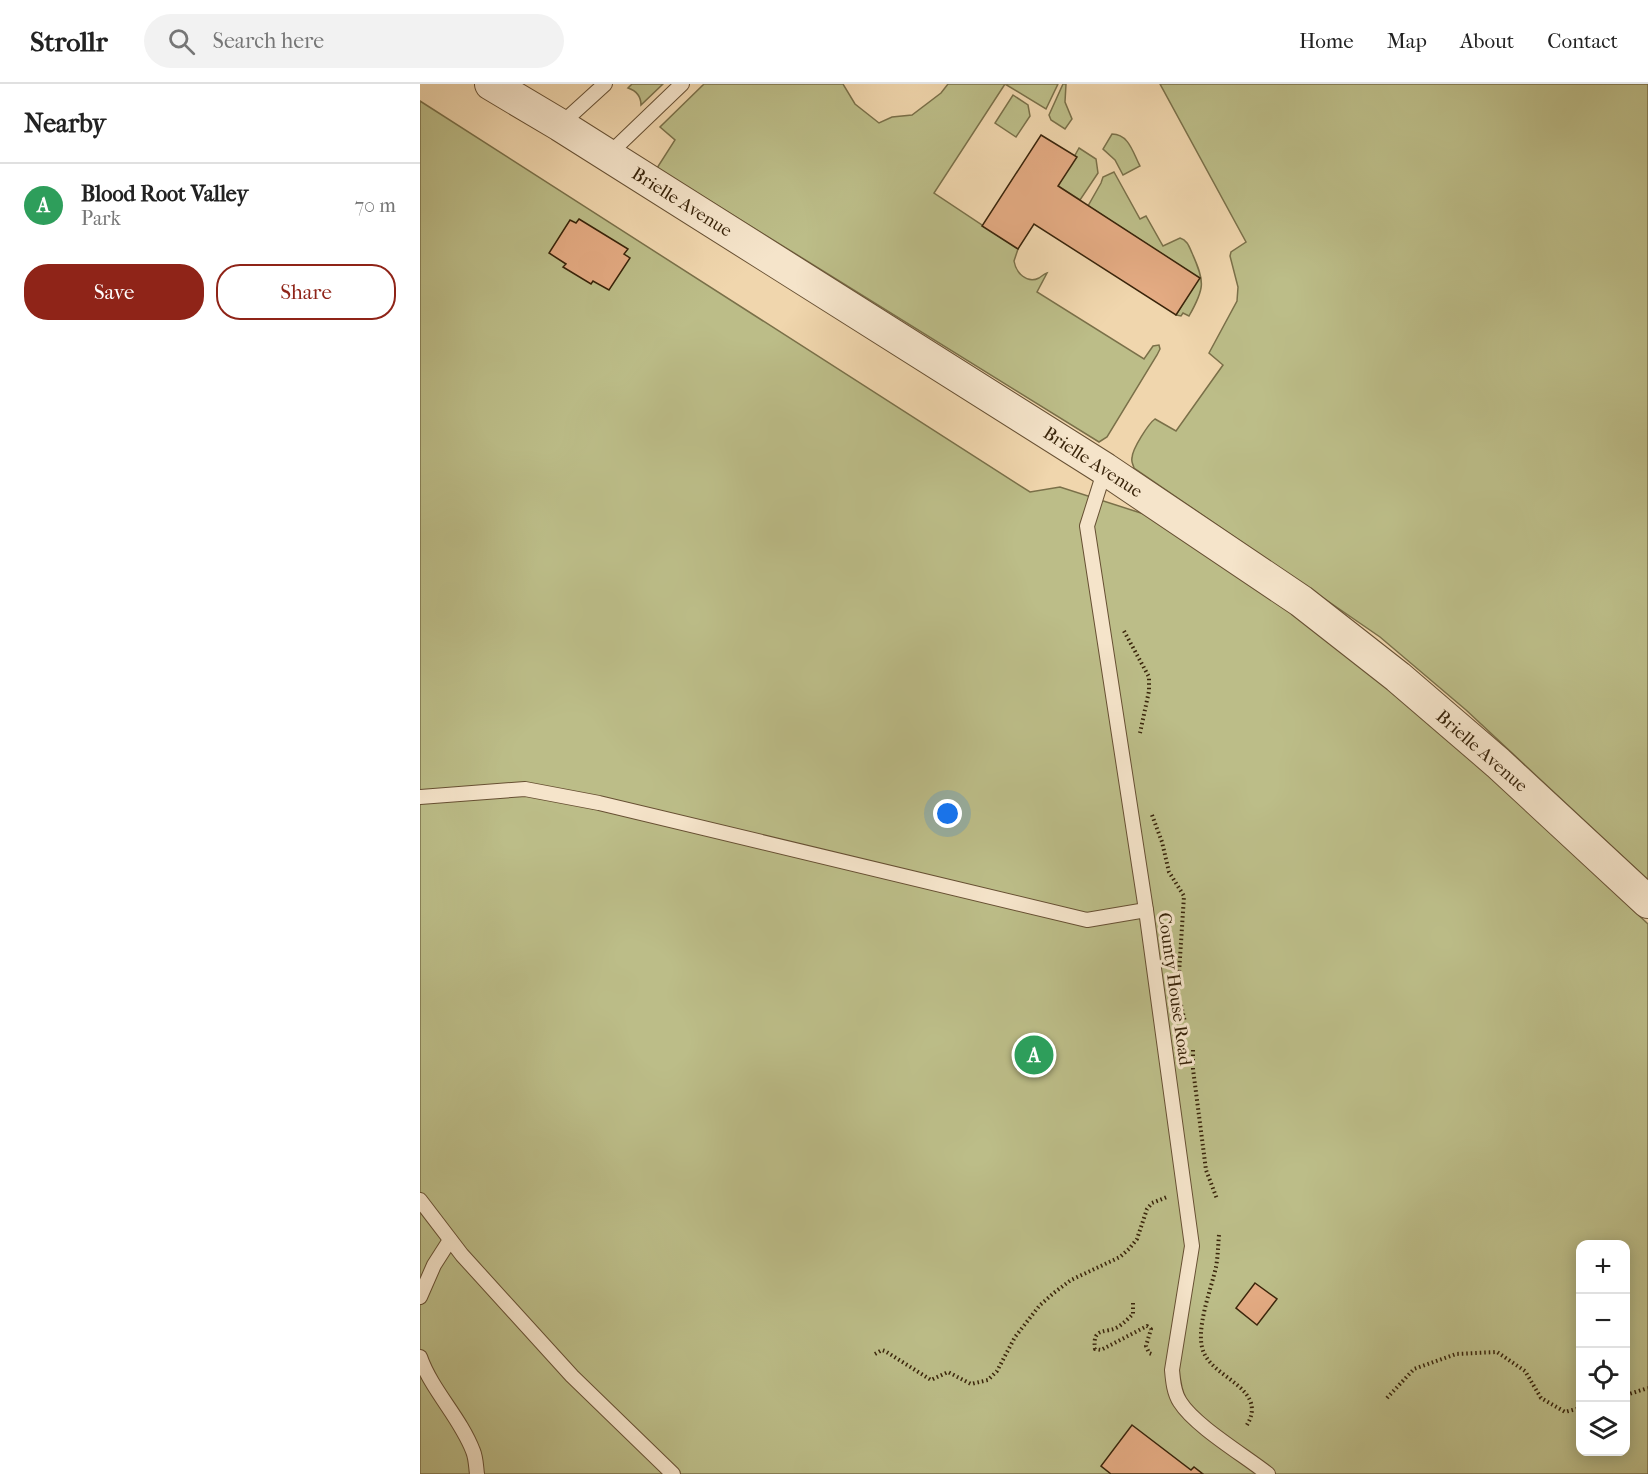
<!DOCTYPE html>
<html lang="en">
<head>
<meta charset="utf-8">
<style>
  :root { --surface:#fff; --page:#f2f2f2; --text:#222; --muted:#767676; --line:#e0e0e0; --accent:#8f2418 }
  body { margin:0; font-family:"IM FELL French Canon",serif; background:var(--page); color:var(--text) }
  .controls { position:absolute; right:18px; bottom:18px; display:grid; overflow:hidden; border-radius:12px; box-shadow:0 3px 15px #0003 }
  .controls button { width:54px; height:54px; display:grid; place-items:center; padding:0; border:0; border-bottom:2px solid var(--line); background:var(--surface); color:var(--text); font:30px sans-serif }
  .you { position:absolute; left:528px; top:730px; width:21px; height:21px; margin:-15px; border:4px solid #fff; border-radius:50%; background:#1a73e8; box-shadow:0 0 0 9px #1a73e833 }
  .badge { display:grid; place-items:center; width:39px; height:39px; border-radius:50%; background:var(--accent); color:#fff; font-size:20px; font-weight:700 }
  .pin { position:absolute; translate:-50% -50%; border:3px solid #fff; box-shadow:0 2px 6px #0006 }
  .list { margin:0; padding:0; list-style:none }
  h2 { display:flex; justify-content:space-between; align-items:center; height:78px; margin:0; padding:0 24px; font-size:26px }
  h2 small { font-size:20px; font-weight:400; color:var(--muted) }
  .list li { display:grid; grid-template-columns:39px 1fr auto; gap:18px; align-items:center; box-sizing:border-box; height:84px; padding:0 24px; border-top:2px solid var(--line) }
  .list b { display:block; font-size:22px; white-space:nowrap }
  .list p { margin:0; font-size:20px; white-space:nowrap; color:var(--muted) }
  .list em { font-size:20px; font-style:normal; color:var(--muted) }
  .actions { display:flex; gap:12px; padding:18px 24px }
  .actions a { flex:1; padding:14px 0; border:2px solid var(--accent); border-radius:24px; text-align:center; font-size:21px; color:var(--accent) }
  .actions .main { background:var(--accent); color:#fff }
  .icon { flex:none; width:33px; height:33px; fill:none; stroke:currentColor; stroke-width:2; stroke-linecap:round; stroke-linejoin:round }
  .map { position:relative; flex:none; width:1228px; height:1390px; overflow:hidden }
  header { display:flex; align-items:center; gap:36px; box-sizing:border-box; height:84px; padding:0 30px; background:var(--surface); border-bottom:2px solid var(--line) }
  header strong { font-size:28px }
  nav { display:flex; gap:33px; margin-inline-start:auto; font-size:21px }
  .search { width:420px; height:54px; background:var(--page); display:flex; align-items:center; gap:15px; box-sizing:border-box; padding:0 21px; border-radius:33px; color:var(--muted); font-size:22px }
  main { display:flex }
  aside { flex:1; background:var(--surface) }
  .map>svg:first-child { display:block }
</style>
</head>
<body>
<header>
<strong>Strollr</strong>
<div class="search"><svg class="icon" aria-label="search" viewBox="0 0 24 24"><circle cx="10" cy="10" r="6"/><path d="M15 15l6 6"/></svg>Search here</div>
<nav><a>Home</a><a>Map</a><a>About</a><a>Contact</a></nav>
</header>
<main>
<aside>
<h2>Nearby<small></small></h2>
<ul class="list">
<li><span class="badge" style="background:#2e9e5b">A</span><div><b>Blood Root Valley</b><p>Park</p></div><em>70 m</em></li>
</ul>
<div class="actions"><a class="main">Save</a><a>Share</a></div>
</aside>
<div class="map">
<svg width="1228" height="1390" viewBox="0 0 1228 1390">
  <rect width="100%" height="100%" fill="#f0d6ad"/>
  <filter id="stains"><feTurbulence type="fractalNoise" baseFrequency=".00333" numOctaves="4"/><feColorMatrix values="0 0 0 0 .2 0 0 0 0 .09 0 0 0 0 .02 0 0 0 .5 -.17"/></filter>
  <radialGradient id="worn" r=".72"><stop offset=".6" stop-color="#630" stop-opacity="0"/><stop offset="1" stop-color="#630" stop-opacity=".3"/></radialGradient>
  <g fill="#bcbd88" stroke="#7a7049" stroke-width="1.5" fill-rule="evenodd">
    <path d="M212,0H243L221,21C221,12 217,7 208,4Z"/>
    <path d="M284,0H423L435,20L459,39L472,33L492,31L521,9L528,0H638L626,25L585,0L514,109L598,165L594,177C596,189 607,200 619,194C622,192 624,190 627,189L617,208L724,275L733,262L739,261L740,265L737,271L687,353L679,358L237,84L255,56L240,43Z"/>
    <polygon points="643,0 646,0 645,18 652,35 645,45 631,36 629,31"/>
    <path d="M740,0H1228V796L1046,626L960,553L714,384C713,380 711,378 712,374C712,365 729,339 735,335L756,347L803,281L789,269L817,217L818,203L810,172L811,168L826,158Z"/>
    <polygon points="593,11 608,21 610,32 596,53 575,39"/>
    <path d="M0,17L610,408L640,403L727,431L756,448L905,553L956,592L1112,730L1228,840V1390H0ZM1160,1160H1206V1368H1160Z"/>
    <path d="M692,50C709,50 713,69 720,82L703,91L695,76L683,65Z"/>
    <polygon points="659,64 676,75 678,89 660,116 638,102"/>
    <path d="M694,88L720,135L726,132L743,162L760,154C767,156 769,162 772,169C785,198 785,204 769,232L763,229L761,232L756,231L779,194L668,122L681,99L683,93Z"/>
  </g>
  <g fill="#e4ab83" stroke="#39240a" stroke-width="1.5">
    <polygon points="621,51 657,73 638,102 780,194 756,231 614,140 598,165 562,142"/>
    <polygon points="159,135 208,165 204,170 210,174 189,206 173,197 171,200 143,183 146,180 129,169 150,136 156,139"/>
    <polygon points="835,1199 857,1215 837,1241 816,1224"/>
    <polygon points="712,1341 771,1386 774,1383 783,1390 691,1390 681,1382"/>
  </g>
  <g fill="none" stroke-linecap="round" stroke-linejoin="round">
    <g stroke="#675033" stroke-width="16">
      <g id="service">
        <polyline points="140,41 185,0"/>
        <polyline points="188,71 262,0"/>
        <path d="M685,385L667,442L726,826L772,1162L752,1286C753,1297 754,1309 760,1318C775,1342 824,1371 848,1390"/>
        <polyline points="0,713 105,705 179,719 667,836 726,826"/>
        <polyline points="0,1116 42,1171 152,1292 253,1390"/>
        <polyline points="0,1213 14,1181 30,1156"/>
        <path d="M0,1273C12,1307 40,1333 53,1367C56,1374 56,1383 57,1390"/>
      </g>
    </g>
    <g stroke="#675033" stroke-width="34">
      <polyline id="tertiary" points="71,0 140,41 685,385 881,517 978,593 1078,679 1228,818"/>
    </g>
    <g stroke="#39240a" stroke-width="4" stroke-dasharray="1.5 3" stroke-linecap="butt">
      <polyline points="704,547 729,593 729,607 720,649"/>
      <polyline points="732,731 742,758 749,788 764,812 758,905"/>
      <polyline points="761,921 765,938"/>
      <polyline points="773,966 773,985 786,1086 797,1115"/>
      <path d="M799,1151C798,1162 798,1172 796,1183C791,1206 774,1248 784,1269C795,1295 848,1305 827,1341"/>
      <path d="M713,1219V1230C709,1234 704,1239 698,1243C686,1250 672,1242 675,1265L681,1266L727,1242L731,1245L726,1262L729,1269L734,1271"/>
      <polyline points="455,1270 462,1266 465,1267 511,1296 528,1288 551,1300 568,1296 577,1287 595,1253 620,1221 635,1208 651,1196 700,1173 709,1165 717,1155 727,1125 732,1119 747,1113"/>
      <polyline points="1206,1311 1228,1304"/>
      <polyline points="967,1314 994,1285 1036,1270 1077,1268 1105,1287 1121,1314 1145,1328 1160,1324"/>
    </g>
    <use href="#service" stroke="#f5e4ca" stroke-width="14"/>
    <use href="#tertiary" stroke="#f5e4ca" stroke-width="32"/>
  </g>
  <g text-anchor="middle" stroke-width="6" stroke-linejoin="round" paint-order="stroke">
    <g font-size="18" fill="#39240a" stroke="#f5e4ca">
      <text transform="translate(262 118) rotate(32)" y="6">Brielle Avenue</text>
      <text transform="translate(673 378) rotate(33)" y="6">Brielle Avenue</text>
      <text transform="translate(1062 667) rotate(41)" y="6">Brielle Avenue</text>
      <text transform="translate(755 905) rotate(82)" y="6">County House Road</text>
    </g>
  </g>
  <rect width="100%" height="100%" filter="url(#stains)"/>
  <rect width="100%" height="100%" fill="url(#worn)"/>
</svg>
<div class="controls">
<button>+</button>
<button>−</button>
<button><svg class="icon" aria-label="locate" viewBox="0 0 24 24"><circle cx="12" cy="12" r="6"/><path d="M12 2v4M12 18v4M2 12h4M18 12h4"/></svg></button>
<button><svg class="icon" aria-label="layers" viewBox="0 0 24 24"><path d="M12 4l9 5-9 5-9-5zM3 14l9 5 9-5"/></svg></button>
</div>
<div class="you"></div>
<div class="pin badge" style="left:614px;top:971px;background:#2e9e5b">A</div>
</div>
</main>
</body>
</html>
